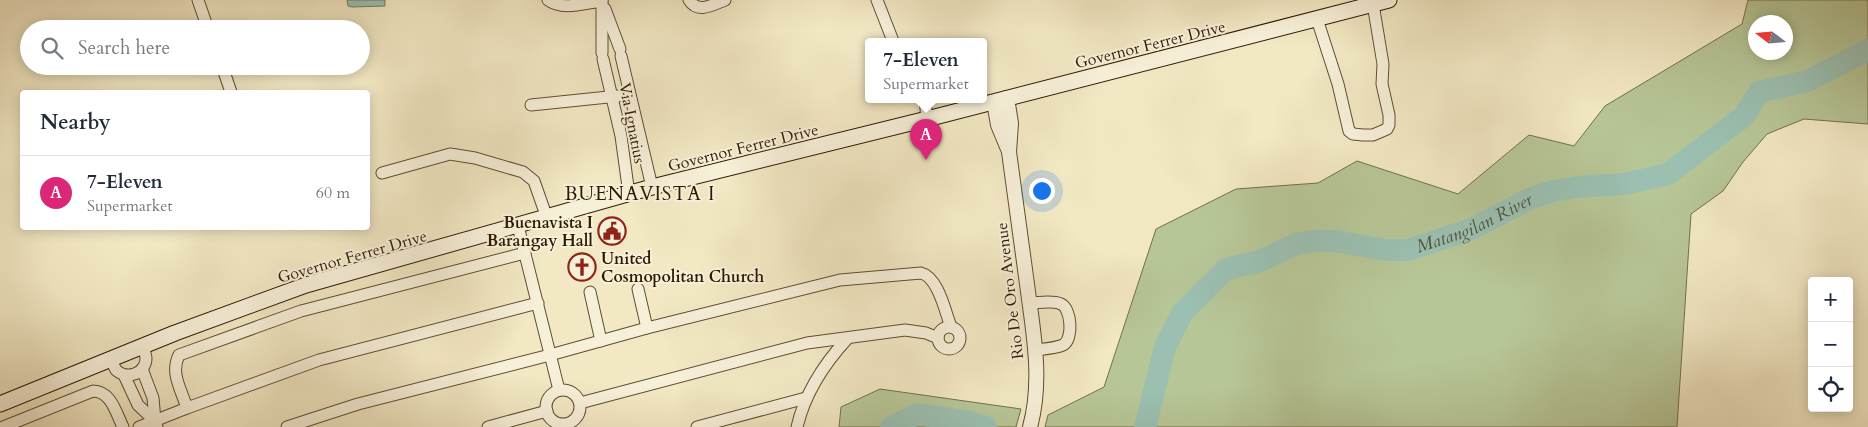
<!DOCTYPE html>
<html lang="en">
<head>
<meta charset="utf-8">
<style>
  :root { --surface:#fff; --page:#f6f6f7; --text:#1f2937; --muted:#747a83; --line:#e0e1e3; --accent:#db2777 }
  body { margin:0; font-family:Cardo,serif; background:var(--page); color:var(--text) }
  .controls { position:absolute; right:15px; bottom:15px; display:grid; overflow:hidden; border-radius:5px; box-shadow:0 2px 12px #0003 }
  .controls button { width:45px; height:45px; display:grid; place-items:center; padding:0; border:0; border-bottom:1px solid var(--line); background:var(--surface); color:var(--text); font:25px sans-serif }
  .compass { position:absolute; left:1748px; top:15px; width:45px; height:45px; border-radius:50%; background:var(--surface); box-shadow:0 2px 12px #0003; rotate:286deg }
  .you { position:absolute; left:1041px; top:190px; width:18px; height:18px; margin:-12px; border:4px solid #fff; border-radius:50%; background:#1a73e8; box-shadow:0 0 0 8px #1a73e833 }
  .badge { display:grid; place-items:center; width:32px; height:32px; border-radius:50%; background:var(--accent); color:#fff; font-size:16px; font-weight:700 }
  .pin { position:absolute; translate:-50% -41px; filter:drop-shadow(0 1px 2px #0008) }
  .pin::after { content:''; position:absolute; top:26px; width:18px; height:15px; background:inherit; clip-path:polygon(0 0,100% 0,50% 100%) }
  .popup { position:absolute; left:865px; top:38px; width:122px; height:65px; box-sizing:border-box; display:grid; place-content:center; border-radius:5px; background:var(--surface); filter:drop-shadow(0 1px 4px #0005); font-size:16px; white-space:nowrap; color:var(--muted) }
  .popup b { font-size:19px; color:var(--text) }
  .popup::after { content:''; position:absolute; left:50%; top:100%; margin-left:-10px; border:10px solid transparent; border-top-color:var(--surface) }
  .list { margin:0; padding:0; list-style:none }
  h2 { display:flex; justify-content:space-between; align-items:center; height:65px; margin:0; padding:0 20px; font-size:21px }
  h2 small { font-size:16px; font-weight:400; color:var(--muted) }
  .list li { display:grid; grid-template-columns:32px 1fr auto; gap:15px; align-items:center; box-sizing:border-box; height:75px; padding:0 20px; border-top:1px solid var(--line) }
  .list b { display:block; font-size:19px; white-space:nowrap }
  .list p { margin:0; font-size:16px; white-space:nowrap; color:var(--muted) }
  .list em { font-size:16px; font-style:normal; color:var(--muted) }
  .icon { flex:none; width:28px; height:28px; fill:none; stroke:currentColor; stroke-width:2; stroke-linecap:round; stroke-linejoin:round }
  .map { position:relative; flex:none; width:1868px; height:427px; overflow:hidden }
  .search { position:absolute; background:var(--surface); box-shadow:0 2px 12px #0003; left:20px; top:20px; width:350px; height:55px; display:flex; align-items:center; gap:12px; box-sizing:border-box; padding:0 18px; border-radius:28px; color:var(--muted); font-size:19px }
  .panel { position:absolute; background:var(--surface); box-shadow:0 2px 12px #0003; left:20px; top:90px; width:350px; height:140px; border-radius:5px }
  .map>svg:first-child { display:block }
</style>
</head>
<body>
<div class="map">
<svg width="1868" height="427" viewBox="0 0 1868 427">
  <rect width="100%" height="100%" fill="#f2e8c4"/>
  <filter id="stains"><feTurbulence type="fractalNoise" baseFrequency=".004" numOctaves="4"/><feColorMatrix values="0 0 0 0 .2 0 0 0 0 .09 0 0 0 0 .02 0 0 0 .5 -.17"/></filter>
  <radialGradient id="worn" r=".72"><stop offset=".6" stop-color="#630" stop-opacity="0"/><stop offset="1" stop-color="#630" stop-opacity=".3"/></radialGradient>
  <g fill="#b7c697" stroke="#72704c" fill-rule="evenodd">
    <path d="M1748,0H1868V124L1804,119L1767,134L1743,162L1723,191L1691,214L1677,427H1045L1048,415L1104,387L1156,229L1236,189L1318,183L1357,161L1458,194L1529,135L1574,146L1605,106L1742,24ZM1756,22H1786V52H1756Z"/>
    <polygon points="880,389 1021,409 1016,427 839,427 841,407"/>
  </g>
  <polygon fill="#9bc0b1" stroke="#6f7e6a" points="347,0 385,0 385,6 352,7 348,6"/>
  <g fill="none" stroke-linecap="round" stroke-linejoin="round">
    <g stroke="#9bc0b1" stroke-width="22">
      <polyline points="891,427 917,414 970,422 986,427"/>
      <path id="s1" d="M1145,427L1165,347L1182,313L1226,269L1260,261L1296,244L1313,241H1335L1386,250H1408L1472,229L1529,199L1553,191L1578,187L1624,184L1668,174L1744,116L1759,92L1808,81L1868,50"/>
    </g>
    <g stroke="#5f4e31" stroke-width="13">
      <g id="minor">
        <polyline points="198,0 208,29"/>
        <path d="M548,0C562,11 585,3 602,1"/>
        <polyline points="602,0 602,53"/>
        <path d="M689,0C698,14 712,5 725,0"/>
        <polyline points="877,0 893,41"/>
        <polyline points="605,9 620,49"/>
        <polyline points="1317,19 1338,84 1349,131 1353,134 1363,135 1373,135 1387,129 1389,125 1389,115 1382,84 1383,64 1373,4"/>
        <polyline points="621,56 652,187"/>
        <polyline points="603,59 621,136 629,194"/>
        <polyline points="222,66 231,92"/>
        <polyline points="925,99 927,119"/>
        <polyline points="531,105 618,96"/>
        <polyline points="382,173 450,154 475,158 523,172 534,181 547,218"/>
        <polyline points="518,226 559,390"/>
        <polyline points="638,289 647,328"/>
        <polyline points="590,292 601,341"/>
        <path d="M1030,303C1039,303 1052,300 1061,304C1071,308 1074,339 1063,345C1056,348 1044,349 1036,350"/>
        <circle cx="949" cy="338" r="11"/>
        <path d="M111,359C113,363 114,367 116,370C127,380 145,374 146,359C146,355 144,350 143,347"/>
        <polyline points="142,369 153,398 155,421 157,427"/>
        <polyline points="124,375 138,405 155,421"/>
        <circle cx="563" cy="407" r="17"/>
        <polyline points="580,403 807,343 905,330 926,333 938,338"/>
        <path d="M187,408C181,389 170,373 179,355L301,311L525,253"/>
        <path d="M3,427L93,391C111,391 116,413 123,427"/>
        <polyline points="139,427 187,408 319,360 538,303"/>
        <path d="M287,427L358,404L550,355L647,328L840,280L921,273C938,277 945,311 951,327"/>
        <polyline points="488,427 547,411"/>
        <polyline points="697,427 806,398"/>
        <path d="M797,427C805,393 824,364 847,339"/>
      </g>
    </g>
    <g stroke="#5f4e31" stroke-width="16">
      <g id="tertiary">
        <path d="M1007,98L1011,123L1009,152C1015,196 1021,240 1027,284C1033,331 1043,380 1030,427"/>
        <polyline points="994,102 998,125 1008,149"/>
      </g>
    </g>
    <g stroke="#2e1a00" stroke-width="17">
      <polyline id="secondary" points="0,404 175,333 306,285 652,187 927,119 1389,0"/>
    </g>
    <use href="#minor" stroke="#f7f0d9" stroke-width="11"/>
    <use href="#tertiary" stroke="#f7f0d9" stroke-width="14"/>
    <use href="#secondary" stroke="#f7f0d9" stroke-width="15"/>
  </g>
  <defs>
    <g id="civic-ring" transform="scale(1.4375)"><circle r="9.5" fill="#f7f0d9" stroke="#8f2418" stroke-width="1.5"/><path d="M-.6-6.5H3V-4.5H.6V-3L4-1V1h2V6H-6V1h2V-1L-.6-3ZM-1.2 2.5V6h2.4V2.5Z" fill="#8f2418"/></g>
    <g id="church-ring" transform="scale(1.4375)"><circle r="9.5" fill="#f7f0d9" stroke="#8f2418" stroke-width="1.5"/><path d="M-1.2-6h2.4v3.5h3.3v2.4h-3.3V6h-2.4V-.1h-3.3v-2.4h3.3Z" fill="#8f2418"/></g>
  </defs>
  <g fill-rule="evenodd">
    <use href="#civic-ring" x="612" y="231"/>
    <use href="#church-ring" x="582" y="267"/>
  </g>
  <g text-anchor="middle" stroke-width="4" stroke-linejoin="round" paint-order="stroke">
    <g font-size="16" fill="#2e1a00" stroke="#f7f0d9">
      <text transform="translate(1150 44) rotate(-14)" y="6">Governor Ferrer Drive</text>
      <text transform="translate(633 123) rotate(79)" y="6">Via Ignatius</text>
      <text transform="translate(743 147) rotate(-14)" y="6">Governor Ferrer Drive</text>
      <text transform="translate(352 256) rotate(-16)" y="6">Governor Ferrer Drive</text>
      <text transform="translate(1009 291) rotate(-97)" y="6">Rio De Oro Avenue</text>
    </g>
    <g font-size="16" font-weight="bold" fill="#2e1a00" stroke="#f7f0d9" text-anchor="end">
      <text x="593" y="228">Buenavista I<tspan x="593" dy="18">Barangay Hall</tspan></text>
      <text x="601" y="264" text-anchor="start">United<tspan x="601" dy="18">Cosmopolitan Church</tspan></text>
    </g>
    <g font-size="18" font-style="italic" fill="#54543e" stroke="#f7f0d9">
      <text dy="6" stroke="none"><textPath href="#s1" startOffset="442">Matangilan River</textPath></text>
    </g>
    <g font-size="19" letter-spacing="1" fill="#2e1a00" stroke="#f7f0d9">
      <text x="640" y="200">BUENAVISTA I</text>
    </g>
  </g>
  <rect width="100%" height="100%" filter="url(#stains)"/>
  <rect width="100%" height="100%" fill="url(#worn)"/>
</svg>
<div class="controls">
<button>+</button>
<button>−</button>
<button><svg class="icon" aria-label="locate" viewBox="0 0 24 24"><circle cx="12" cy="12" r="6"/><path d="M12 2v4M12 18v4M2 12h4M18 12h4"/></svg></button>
</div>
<svg class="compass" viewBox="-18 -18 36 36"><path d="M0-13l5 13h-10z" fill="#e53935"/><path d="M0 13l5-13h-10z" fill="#747a83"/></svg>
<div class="you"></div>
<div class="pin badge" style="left:926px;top:160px">A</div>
<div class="popup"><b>7-Eleven</b>Supermarket</div>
<div class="search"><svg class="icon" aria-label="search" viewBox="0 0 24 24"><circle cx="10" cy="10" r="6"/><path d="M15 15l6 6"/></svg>Search here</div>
<section class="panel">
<h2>Nearby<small></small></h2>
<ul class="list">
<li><span class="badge">A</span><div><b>7-Eleven</b><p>Supermarket</p></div><em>60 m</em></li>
</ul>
</section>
</div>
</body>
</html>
